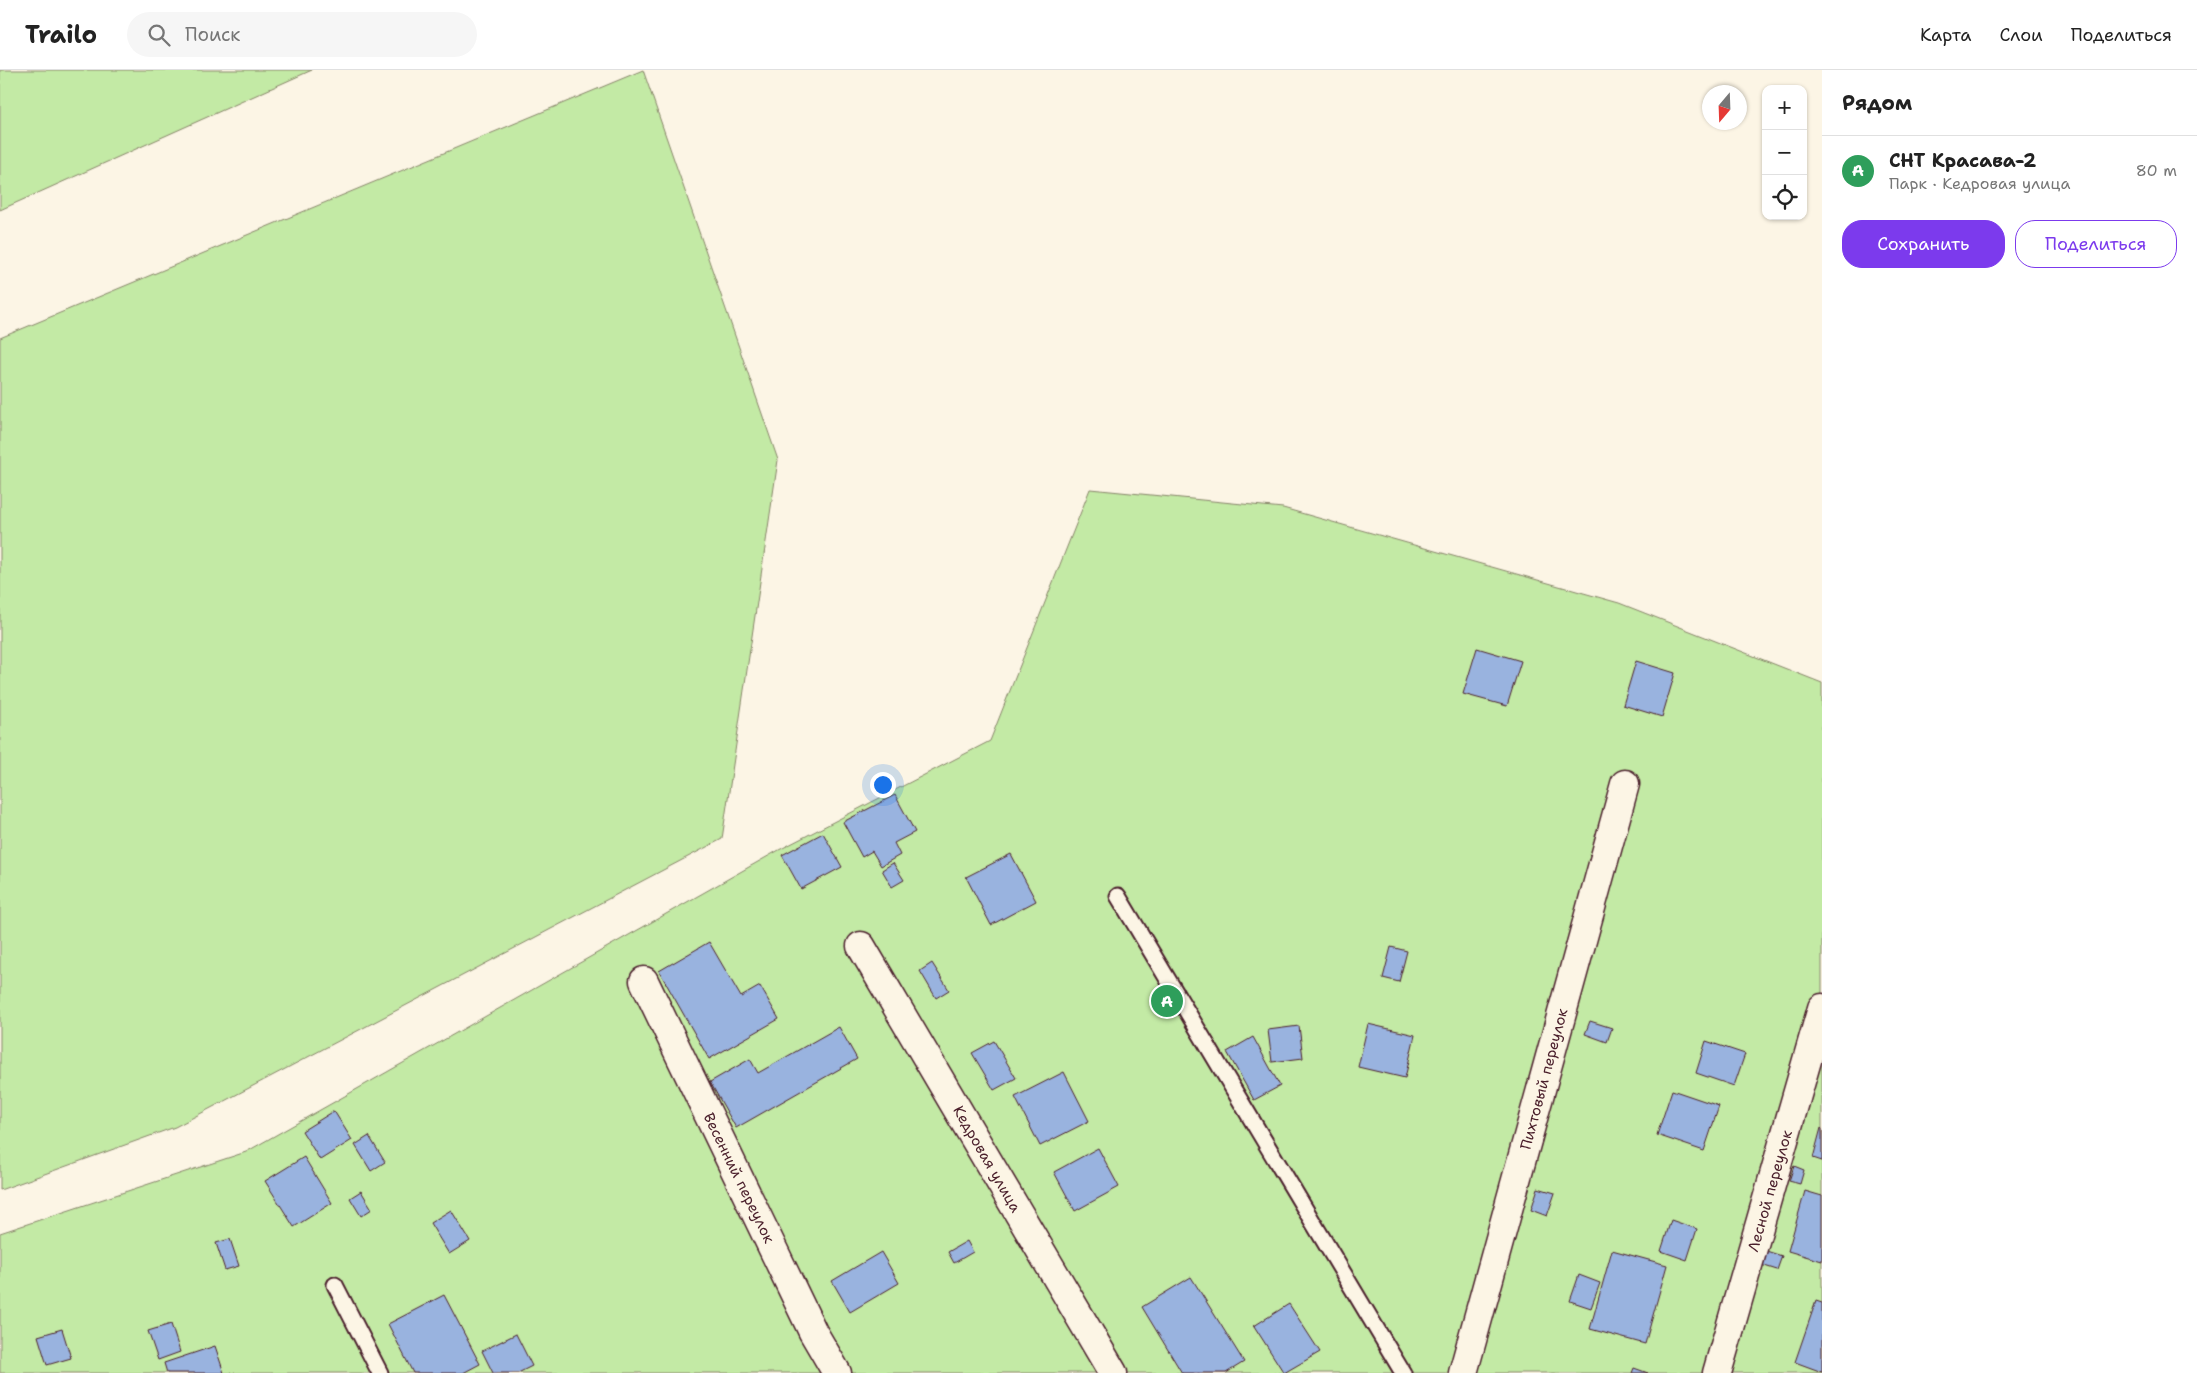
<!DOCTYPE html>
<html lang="ru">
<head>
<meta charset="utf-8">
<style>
  :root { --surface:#fff; --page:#f6f6f6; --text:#222; --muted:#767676; --line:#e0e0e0; --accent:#7c3aed }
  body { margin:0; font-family:"Shantell Sans",sans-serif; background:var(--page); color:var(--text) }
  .controls { position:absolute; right:15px; top:15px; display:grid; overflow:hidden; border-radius:10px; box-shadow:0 1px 4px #0004 }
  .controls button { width:45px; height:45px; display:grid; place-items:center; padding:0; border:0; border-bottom:1px solid var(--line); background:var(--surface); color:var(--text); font:25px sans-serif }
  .compass { position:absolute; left:1702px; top:15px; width:45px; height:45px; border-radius:50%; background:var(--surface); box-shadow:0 1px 4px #0004; rotate:199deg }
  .you { position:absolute; left:882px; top:714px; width:18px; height:18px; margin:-12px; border:4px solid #fff; border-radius:50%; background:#1a73e8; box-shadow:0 0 0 8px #1a73e833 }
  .badge { display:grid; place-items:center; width:32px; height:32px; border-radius:50%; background:var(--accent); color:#fff; font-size:16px; font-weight:700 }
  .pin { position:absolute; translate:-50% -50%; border:2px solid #fff; box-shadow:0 1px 5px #0006 }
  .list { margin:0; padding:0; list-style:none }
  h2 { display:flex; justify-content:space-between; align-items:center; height:65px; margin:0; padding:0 20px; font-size:21px }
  h2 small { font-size:16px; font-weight:400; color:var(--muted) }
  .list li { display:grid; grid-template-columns:32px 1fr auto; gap:15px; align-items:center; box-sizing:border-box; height:70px; padding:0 20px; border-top:1px solid var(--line) }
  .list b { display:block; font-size:19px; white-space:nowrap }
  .list p { margin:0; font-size:16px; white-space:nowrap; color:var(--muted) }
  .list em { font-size:16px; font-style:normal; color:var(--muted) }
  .actions { display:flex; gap:10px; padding:15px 20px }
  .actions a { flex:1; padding:11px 0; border:1px solid var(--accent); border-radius:20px; text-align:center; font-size:18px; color:var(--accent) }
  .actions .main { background:var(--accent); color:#fff }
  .icon { flex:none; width:28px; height:28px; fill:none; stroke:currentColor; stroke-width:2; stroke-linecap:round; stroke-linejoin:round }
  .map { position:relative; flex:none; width:1822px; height:1303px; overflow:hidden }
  header { display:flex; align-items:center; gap:30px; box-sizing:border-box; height:70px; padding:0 25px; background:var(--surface); border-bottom:1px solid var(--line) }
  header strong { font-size:24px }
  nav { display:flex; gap:28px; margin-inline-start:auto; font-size:18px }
  .search { width:350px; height:45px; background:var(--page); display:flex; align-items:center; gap:12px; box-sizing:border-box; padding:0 18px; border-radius:28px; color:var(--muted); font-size:19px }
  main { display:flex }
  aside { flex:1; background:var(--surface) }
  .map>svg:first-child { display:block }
</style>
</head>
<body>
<header>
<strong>Trailo</strong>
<div class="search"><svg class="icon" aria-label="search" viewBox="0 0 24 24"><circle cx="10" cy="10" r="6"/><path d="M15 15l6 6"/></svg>Поиск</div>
<nav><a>Карта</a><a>Слои</a><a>Поделиться</a></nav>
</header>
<main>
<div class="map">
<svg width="1822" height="1303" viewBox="0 0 1822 1303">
  <rect width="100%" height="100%" fill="#fcf5e5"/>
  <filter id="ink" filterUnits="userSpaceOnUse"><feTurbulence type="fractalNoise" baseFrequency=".02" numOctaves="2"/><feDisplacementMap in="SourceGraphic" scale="10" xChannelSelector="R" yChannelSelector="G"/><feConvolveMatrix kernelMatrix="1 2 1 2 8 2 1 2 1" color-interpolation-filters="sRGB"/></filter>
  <g filter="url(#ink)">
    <g fill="#c3eaa5" stroke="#868468">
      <polygon points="0,0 312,0 0,140"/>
      <polygon points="643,0 778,390 722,769 175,1057 0,1120 0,268"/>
      <polygon points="1090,419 1283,438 1619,533 1822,613 1822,1303 0,1303 0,1163 246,1082 779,780 990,671"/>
    </g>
    <g fill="#99b3df" stroke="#4a1f2b">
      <polygon points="1477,578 1521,591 1507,636 1463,624"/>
      <polygon points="1636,591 1675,603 1662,647 1623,635"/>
      <polygon points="895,725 915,762 894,773 900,785 881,796 872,781 862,787 843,752"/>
      <polygon points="823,763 842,797 801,819 782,785"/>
      <polygon points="1011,784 1036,831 991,855 966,807"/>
      <polygon points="893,793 904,810 892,817 882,800"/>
      <polygon points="709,872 741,927 760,916 779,949 709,989 659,901"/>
      <polygon points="1391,877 1407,881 1399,912 1383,908"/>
      <polygon points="932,893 949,920 936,928 920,901"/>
      <polygon points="1590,951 1612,958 1607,972 1585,964"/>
      <polygon points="1368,954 1415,965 1405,1008 1358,997"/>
      <polygon points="1299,956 1303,988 1272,992 1268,960"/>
      <polygon points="839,957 857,989 736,1058 710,1012 750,989 758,1003"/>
      <polygon points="1253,967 1280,1016 1254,1030 1227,982"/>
      <polygon points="994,971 1016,1008 994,1020 972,983"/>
      <polygon points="1706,971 1745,984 1734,1016 1696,1003"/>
      <polygon points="1064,1002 1089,1051 1040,1076 1015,1027"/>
      <polygon points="1672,1020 1719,1036 1704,1081 1657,1065"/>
      <polygon points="334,1041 352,1070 320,1090 302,1061"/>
      <polygon points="1821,1058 1822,1059 1822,1091 1813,1088"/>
      <polygon points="369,1066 385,1092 371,1101 355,1075"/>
      <polygon points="1098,1078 1119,1117 1075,1141 1054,1102"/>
      <polygon points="304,1087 332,1133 294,1157 265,1111"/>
      <polygon points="1794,1096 1804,1100 1800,1114 1789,1111"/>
      <polygon points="1538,1118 1555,1123 1547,1146 1531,1140"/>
      <polygon points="361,1121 372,1139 361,1146 350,1128"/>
      <polygon points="1805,1121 1822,1126 1822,1191 1788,1181"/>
      <polygon points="451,1140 470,1171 449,1184 430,1153"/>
      <polygon points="1671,1150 1697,1159 1687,1190 1661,1181"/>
      <polygon points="230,1169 239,1196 225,1200 216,1173"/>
      <polygon points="967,1171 973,1182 954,1193 948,1182"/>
      <polygon points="1760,1179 1782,1186 1777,1200 1755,1193"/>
      <polygon points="1612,1180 1667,1195 1645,1274 1590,1259"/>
      <polygon points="881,1182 899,1213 850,1242 832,1211"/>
      <polygon points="1579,1205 1600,1213 1591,1238 1570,1231"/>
      <polygon points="1191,1207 1244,1292 1226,1303 1182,1303 1142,1237"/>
      <polygon points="444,1225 480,1294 463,1303 413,1303 388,1254"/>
      <polygon points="1816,1231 1822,1233 1822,1302 1795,1292"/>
      <polygon points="1289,1234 1320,1282 1284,1303 1254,1256"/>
      <polygon points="171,1254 180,1282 158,1290 148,1261"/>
      <polygon points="62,1259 71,1288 47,1295 38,1266"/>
      <polygon points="516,1264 532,1296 518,1303 493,1303 482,1281"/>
      <polygon points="215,1276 224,1303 167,1303 164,1293"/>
      <polygon points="1634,1298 1648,1303 1632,1303"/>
    </g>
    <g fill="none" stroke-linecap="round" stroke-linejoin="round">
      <g stroke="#4a1f2b" stroke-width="19">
        <g id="lane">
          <polyline points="1118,826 1403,1303"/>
          <polyline points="335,1215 380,1303"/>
        </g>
      </g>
      <g stroke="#4a1f2b" stroke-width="31">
        <g id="street">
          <polyline points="861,876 1113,1303"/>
          <polyline points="644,911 813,1262 837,1303"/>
          <polyline points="1463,1303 1625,714"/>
          <polyline points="1717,1303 1822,938"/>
        </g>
      </g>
      <use href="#lane" stroke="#fcf5e5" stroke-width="15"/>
      <use href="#street" stroke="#fcf5e5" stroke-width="28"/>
    </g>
  </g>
  <g text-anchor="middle" stroke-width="5" stroke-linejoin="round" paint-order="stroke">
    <g font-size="15" fill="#4a1f2b" stroke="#fcf5e5">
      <text transform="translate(1544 1009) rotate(-75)" y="5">Пихтовый переулок</text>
      <text transform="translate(987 1089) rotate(60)" y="5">Кедровая улица</text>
      <text transform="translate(739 1108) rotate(64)" y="5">Весенний переулок</text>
      <text transform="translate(1770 1121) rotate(-74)" y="5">Лесной переулок</text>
    </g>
  </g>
</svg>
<div class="controls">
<button>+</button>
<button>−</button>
<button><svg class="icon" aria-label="locate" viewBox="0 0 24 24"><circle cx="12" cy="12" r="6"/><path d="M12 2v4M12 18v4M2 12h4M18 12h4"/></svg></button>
</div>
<svg class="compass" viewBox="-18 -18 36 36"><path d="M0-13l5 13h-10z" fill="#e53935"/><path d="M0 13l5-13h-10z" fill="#767676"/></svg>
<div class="you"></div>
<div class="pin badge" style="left:1167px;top:931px;background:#2e9e5b">A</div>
</div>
<aside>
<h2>Рядом<small></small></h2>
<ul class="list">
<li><span class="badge" style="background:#2e9e5b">A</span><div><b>СНТ Красава-2</b><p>Парк · Кедровая улица</p></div><em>80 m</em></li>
</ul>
<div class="actions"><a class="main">Сохранить</a><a>Поделиться</a></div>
</aside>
</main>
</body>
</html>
